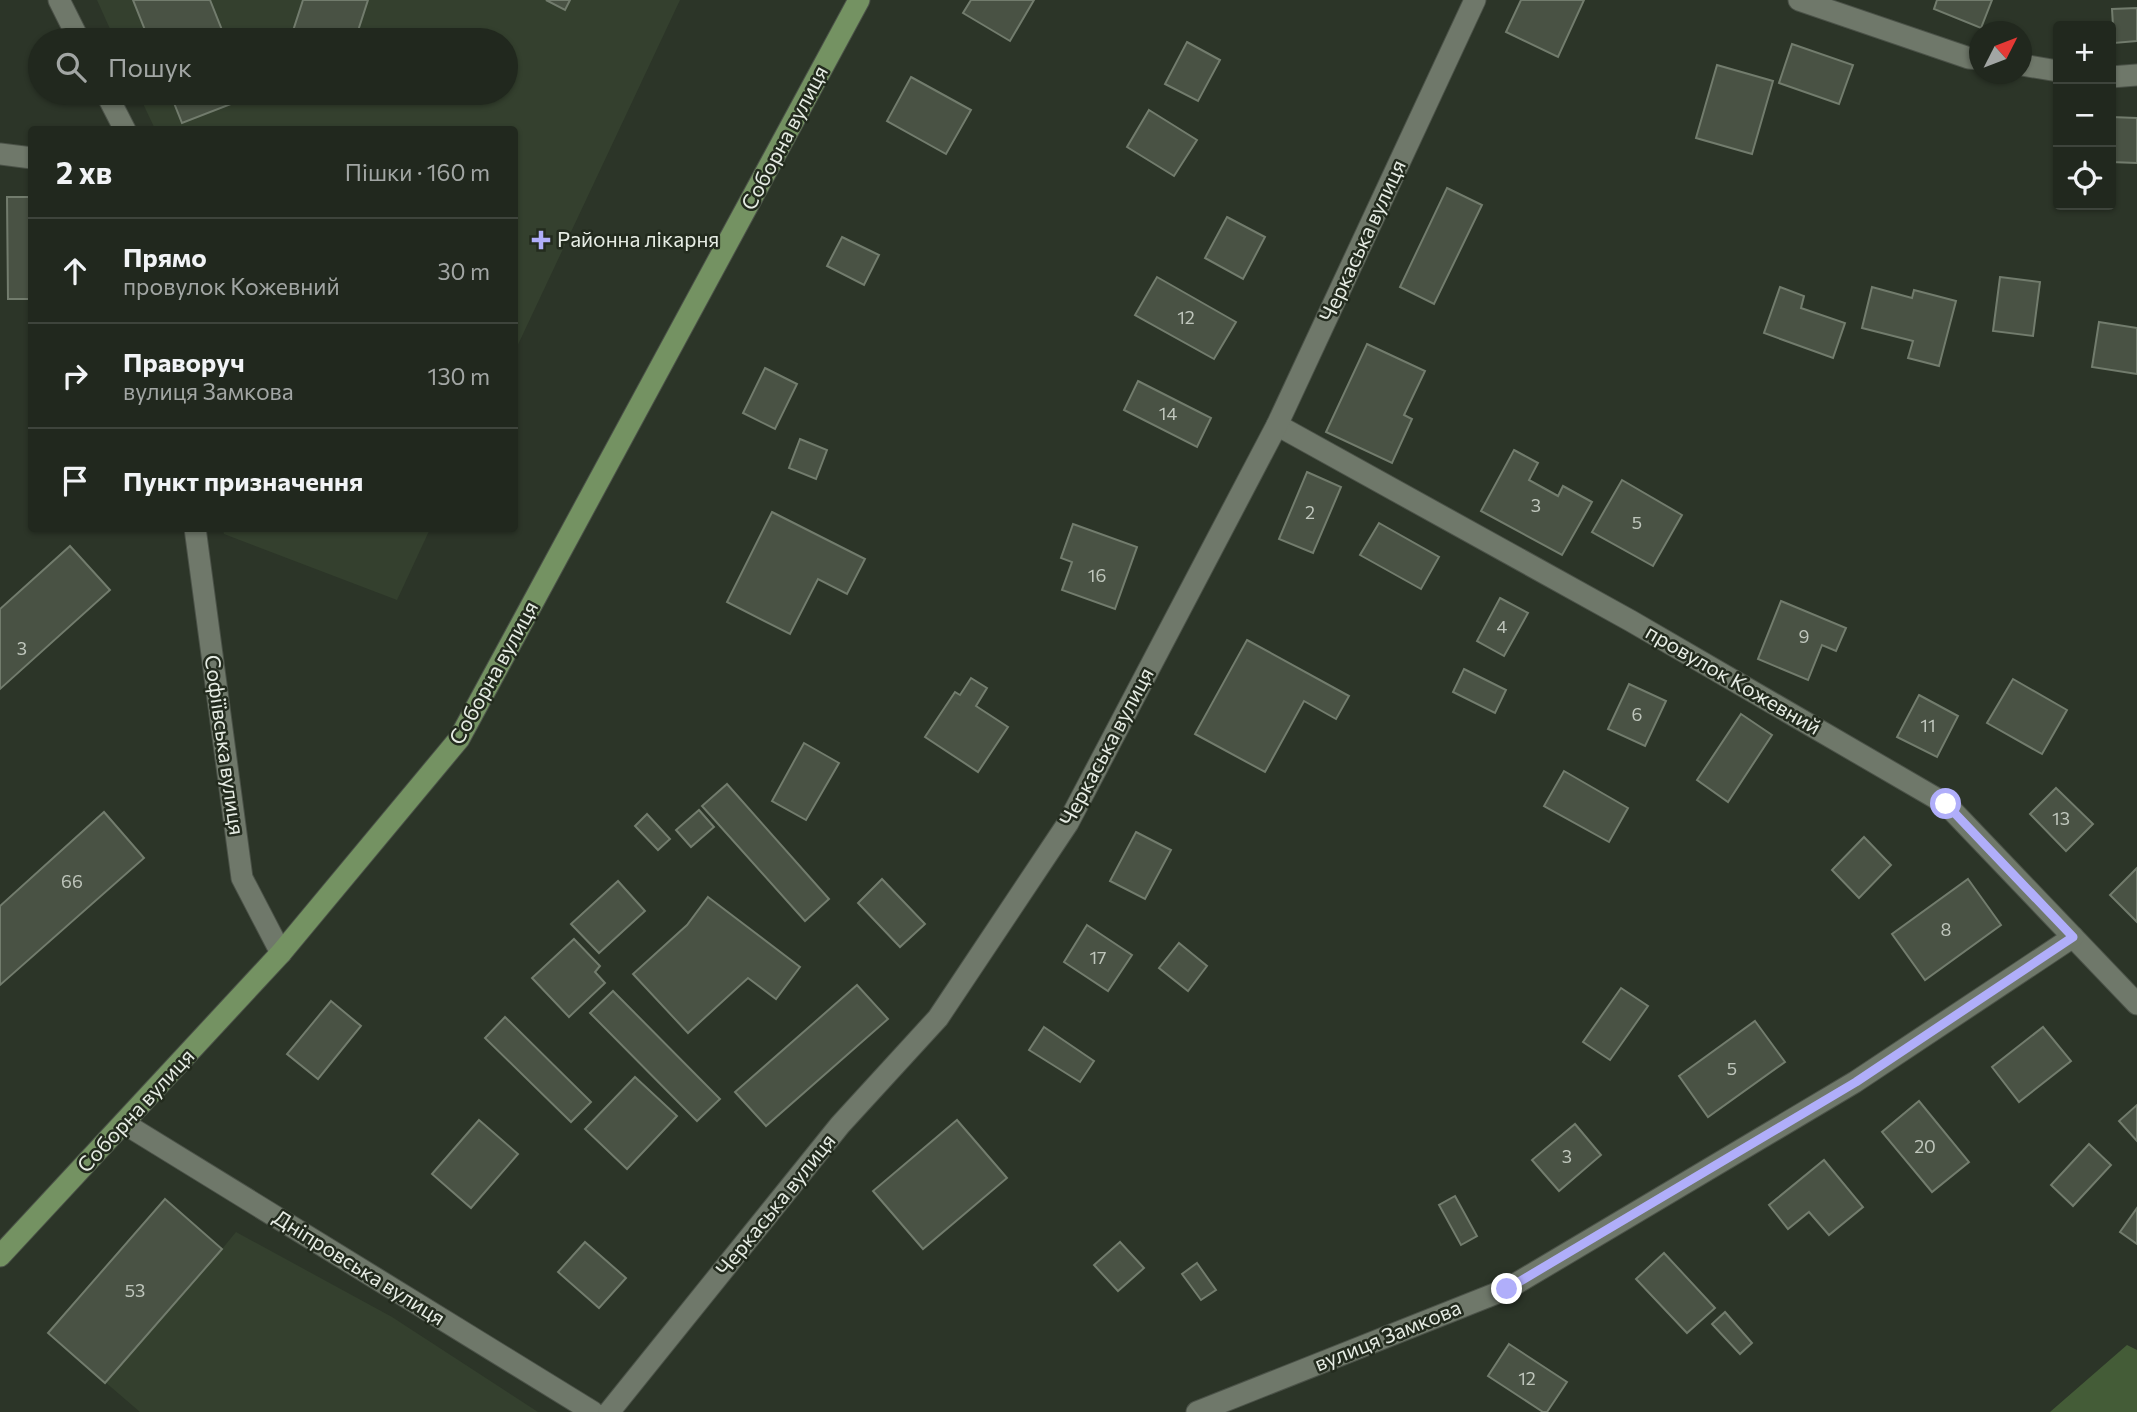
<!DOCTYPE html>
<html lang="uk">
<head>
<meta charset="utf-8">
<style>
  :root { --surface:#21281e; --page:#293027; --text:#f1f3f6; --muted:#a2a6a4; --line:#3e443c }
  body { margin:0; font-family:Commissioner,sans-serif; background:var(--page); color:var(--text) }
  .controls { position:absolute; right:21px; top:21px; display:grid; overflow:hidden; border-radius:7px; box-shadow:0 2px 5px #0004 }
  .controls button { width:63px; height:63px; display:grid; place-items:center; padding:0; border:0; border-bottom:2px solid var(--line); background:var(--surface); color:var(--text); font:35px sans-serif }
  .compass { position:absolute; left:1969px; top:21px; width:63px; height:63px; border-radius:50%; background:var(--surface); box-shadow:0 2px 5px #0004; rotate:48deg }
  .stop { position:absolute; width:21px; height:21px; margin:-16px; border:5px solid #b0aefa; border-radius:50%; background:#fff }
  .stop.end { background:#b0aefa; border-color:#fff; box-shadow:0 2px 7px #0008 }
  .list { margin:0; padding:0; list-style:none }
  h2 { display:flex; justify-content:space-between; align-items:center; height:91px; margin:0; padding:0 28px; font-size:30px }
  h2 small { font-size:23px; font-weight:400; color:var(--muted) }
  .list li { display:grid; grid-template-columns:46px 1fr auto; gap:21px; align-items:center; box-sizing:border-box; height:105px; padding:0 28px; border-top:2px solid var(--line) }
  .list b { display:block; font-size:26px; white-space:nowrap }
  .list p { margin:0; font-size:23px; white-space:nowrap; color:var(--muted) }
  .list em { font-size:23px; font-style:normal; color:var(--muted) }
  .icon { flex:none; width:38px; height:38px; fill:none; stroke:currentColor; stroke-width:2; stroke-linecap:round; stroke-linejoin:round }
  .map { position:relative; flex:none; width:2137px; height:1412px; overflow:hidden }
  .search { position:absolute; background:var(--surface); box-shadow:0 2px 5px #0004; left:28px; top:28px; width:490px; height:77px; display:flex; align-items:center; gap:18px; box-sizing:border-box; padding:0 24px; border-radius:38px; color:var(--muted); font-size:26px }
  .panel { position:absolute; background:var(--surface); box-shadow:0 2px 5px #0004; left:28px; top:126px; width:490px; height:406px; border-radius:7px }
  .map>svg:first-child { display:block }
</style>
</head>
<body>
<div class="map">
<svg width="2137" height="1412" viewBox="0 0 2137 1412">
  <rect width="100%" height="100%" fill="#2c3528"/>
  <g fill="#34402e">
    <polygon points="97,0 680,0 515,351 514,130 155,129 138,93 506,93 506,40 115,40"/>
    <polygon points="223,529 223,528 430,529 397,600 224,534"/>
    <polygon points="165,1199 222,1249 236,1232 392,1317 538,1412 140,1412 48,1333"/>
  </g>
  <polygon fill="#445c37" points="2127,1345 2137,1350 2137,1412 2050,1412"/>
  <g fill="#495244" stroke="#727c6d" stroke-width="2">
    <polygon points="133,0 210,0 226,40 149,40"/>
    <polygon points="303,0 368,0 355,40 290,40"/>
    <polygon points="546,0 570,0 565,10"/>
    <polygon points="971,0 1034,0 1010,41 963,13"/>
    <polygon points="1521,0 1584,0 1558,57 1506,32"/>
    <polygon points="1937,0 1992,0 1981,28 1934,9"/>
    <polygon points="2137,8 2137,41 2114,43 2112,9"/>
    <polygon points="1187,42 1220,60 1198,101 1165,84"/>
    <polygon points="1792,44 1853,65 1839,104 1779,83"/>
    <polygon points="1717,65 1773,81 1752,154 1696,138"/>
    <polygon points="911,77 971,110 946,154 887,121"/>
    <polygon points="170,93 247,93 249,97 182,123"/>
    <polygon points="1149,110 1197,140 1174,176 1127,147"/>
    <polygon points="2111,117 2137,118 2137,163 2111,162"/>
    <polygon points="1447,188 1482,205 1434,304 1400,287"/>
    <polygon points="7,197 32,197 32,299 8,299"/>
    <polygon points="1227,217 1265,237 1243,279 1205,258"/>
    <polygon points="842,237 879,255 864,285 827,266"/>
    <polygon points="1157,277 1236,322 1214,359 1135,315"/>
    <polygon points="2000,277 2040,282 2033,336 1993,331"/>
    <polygon points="1780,287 1804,296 1801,308 1845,323 1833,358 1764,333"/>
    <polygon points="1872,287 1912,298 1914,290 1956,301 1939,366 1908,358 1913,341 1862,328"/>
    <polygon points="2099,322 2137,328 2137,374 2092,367"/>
    <polygon points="1367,344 1425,371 1404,415 1412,419 1392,463 1326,432"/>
    <polygon points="765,368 797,384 775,429 743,413"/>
    <polygon points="1138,381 1211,418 1197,447 1124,410"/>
    <polygon points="800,439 827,450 816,479 789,468"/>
    <polygon points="1514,450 1538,463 1529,480 1558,496 1563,486 1592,502 1562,555 1481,511"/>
    <polygon points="1307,472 1341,487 1313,553 1279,539"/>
    <polygon points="1622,480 1682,515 1653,566 1592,532"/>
    <polygon points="772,512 865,559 847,594 818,579 790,634 727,602"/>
    <polygon points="1379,523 1439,557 1421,589 1360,555"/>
    <polygon points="1073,524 1137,547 1115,609 1062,590 1072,562 1061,558"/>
    <polygon points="70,546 110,590 0,689 0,609"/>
    <polygon points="1500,598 1528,613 1504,656 1477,641"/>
    <polygon points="1781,601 1846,628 1836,651 1822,645 1808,680 1758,659"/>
    <polygon points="1247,640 1349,696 1336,719 1304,701 1265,772 1195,734"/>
    <polygon points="1464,669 1506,690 1495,713 1453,692"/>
    <polygon points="971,678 987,688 976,706 1008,727 978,772 925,737 955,692 960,695"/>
    <polygon points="2013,679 2067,710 2042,754 1987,723"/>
    <polygon points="1629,684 1666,701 1645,746 1608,729"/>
    <polygon points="1919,695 1958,716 1937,757 1897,737"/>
    <polygon points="1741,714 1772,735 1728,802 1697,780"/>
    <polygon points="804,743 839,763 806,820 772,801"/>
    <polygon points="1564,771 1628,808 1609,842 1544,806"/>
    <polygon points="727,784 829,899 805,921 702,806"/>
    <polygon points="2056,788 2093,824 2066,851 2030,814"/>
    <polygon points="699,810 714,827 691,847 676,830"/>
    <polygon points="104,812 144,858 0,985 0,906"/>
    <polygon points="647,814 670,839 658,850 635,826"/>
    <polygon points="1136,832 1171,850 1145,899 1110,881"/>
    <polygon points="1864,837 1891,865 1859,898 1832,870"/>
    <polygon points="2137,868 2137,922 2110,895"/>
    <polygon points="882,879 925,924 900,947 858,903"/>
    <polygon points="1968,879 2001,925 1925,980 1892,934"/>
    <polygon points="618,881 645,911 599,953 571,924"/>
    <polygon points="708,897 800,967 776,999 748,978 688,1033 633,974 687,925"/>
    <polygon points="1087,925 1132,955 1108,991 1064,962"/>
    <polygon points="574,939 600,966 595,972 605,983 569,1017 532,978"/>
    <polygon points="1179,943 1207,966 1188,991 1159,968"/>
    <polygon points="857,985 888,1019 766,1126 735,1092"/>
    <polygon points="1621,988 1648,1006 1610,1060 1583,1042"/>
    <polygon points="613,991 720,1099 697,1121 590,1013"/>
    <polygon points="331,1001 361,1026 318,1079 287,1054"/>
    <polygon points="505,1017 591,1102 571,1122 485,1038"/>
    <polygon points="1755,1021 1785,1062 1708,1117 1679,1076"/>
    <polygon points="1044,1027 1094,1061 1080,1082 1029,1050"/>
    <polygon points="2043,1027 2071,1061 2019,1102 1992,1067"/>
    <polygon points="635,1077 677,1116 627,1169 585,1129"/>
    <polygon points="1919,1101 1969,1162 1932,1192 1882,1132"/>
    <polygon points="2137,1105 2137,1141 2119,1121"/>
    <polygon points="479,1120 518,1154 471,1208 432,1174"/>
    <polygon points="957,1120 1007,1178 923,1249 873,1191"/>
    <polygon points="1575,1124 1601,1155 1559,1191 1532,1160"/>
    <polygon points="2089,1144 2111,1165 2073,1206 2051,1185"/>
    <polygon points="1824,1160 1863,1207 1829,1235 1809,1212 1788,1229 1769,1205"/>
    <polygon points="1455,1196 1477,1236 1461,1245 1439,1205"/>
    <polygon points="165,1199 222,1249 105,1383 48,1333"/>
    <polygon points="2137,1208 2137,1244 2120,1232"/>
    <polygon points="585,1242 626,1278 599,1308 558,1272"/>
    <polygon points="1120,1242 1144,1268 1118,1291 1094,1265"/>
    <polygon points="1664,1253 1715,1308 1687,1333 1636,1279"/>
    <polygon points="1197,1263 1216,1290 1201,1300 1182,1274"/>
    <polygon points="1725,1312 1752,1343 1740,1354 1712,1324"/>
    <polygon points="1509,1344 1567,1382 1547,1412 1543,1412 1488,1376"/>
  </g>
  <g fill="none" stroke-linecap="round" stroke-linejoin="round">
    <g stroke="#4b5248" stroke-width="23">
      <g id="minor">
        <polyline points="59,0 79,40"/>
        <polyline points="1799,0 1969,58 1980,59"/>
        <polyline points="2022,65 2058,71"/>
        <polyline points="2111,77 2137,75"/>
        <polyline points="106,93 125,130"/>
        <polyline points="0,154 32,158"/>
        <polyline points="1277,425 1631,621 1946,804 2137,1004"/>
        <polyline points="195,528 242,878 281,953"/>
        <polyline points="125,1124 593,1412"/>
        <polyline points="609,1412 840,1125 938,1018 1068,823 1277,425 1475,0"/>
        <polyline points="1197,1412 1507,1289 1855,1082 2073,937"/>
      </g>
    </g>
    <g stroke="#4b5248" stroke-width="23">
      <polyline id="major" points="0,1256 281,953 459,739 859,0"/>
    </g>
    <use href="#minor" stroke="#6f786a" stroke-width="21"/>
    <use href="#major" stroke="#749262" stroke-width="21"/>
  </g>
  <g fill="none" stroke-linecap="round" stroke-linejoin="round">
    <polyline stroke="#b0aefa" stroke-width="9" points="1507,1289 1856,1082 2073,937 1946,804"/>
  </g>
  <path fill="#b0aefa" stroke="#232b1e" stroke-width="2.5" d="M537.5 229.5h7v7h7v7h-7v7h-7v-7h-7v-7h7z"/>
  <g text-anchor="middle" stroke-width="5" stroke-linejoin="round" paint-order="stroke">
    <g font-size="18" fill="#bfc6bc">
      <text x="1186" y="324">12</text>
      <text x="1168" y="420">14</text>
      <text x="1536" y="512">3</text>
      <text x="1310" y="519">2</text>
      <text x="1637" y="529">5</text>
      <text x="1097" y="582">16</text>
      <text x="1502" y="633">4</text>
      <text x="1804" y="643">9</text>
      <text x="22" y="655">3</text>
      <text x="1637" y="721">6</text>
      <text x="1928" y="732">11</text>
      <text x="2061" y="825">13</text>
      <text x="72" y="888">66</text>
      <text x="1946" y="936">8</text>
      <text x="1098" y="964">17</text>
      <text x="1732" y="1075">5</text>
      <text x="1925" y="1153">20</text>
      <text x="1567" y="1163">3</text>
      <text x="135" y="1297">53</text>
      <text x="1527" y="1385">12</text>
    </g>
    <g font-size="21" fill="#e6ece4" stroke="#232b1e">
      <text transform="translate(785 138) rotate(-62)" y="7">Соборна вулиця</text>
      <text transform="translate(1363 241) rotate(-65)" y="7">Черкаська вулиця</text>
      <text transform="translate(494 673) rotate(-61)" y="7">Соборна вулиця</text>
      <text transform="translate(1733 680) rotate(30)" y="7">провулок Кожевний</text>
      <text transform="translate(224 745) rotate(82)" y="7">Софіївська вулиця</text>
      <text transform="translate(1107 747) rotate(-62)" y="7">Черкаська вулиця</text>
      <text transform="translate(136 1111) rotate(-47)" y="7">Соборна вулиця</text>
      <text transform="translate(776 1205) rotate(-51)" y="7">Черкаська вулиця</text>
      <text transform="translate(359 1268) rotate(32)" y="7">Дніпровська вулиця</text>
      <text transform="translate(1388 1336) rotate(-22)" y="7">вулиця Замкова</text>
    </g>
    <g font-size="21" fill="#e6ece4" stroke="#232b1e" text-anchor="start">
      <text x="557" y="247">Районна лікарня</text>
    </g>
  </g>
</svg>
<div class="controls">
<button>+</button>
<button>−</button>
<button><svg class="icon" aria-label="locate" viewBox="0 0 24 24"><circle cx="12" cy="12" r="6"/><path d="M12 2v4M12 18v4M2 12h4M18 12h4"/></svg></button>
</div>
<svg class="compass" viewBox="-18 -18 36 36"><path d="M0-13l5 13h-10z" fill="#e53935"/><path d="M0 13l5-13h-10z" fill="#a2a6a4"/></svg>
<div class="stop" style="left:1946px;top:804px"></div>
<div class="stop end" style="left:1507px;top:1289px"></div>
<div class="search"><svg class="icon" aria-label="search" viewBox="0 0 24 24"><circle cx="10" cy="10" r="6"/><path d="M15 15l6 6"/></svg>Пошук</div>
<section class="panel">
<h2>2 хв<small>Пішки · 160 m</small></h2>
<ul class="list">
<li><svg class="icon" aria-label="ahead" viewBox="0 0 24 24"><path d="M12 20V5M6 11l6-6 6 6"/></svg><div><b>Прямо</b><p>провулок Кожевний</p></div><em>30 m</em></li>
<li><svg class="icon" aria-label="right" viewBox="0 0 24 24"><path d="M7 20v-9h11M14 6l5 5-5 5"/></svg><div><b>Праворуч</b><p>вулиця Замкова</p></div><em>130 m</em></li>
<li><svg class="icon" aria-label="arrive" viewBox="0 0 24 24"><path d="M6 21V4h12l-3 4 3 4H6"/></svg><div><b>Пункт призначення</b></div></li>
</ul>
</section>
</div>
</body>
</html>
